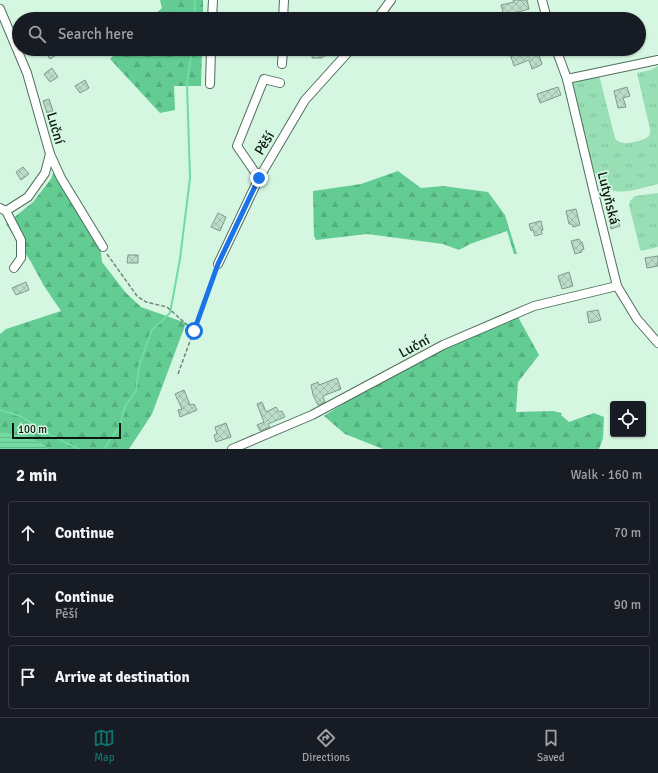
<!DOCTYPE html>
<html lang="en">
<head>
<meta charset="utf-8">
<style>
  :root { --surface:#171b24; --page:#20242c; --text:#f1f3f6; --muted:#9ea1a6; --line:#363941; --accent:#0f766e }
  body { margin:0; font-family:Signika,sans-serif; background:var(--page); color:var(--text) }
  .controls { position:absolute; right:12px; bottom:12px; display:grid; overflow:hidden; border-radius:4px; box-shadow:0 1px 3px #0004 }
  .controls button { width:36px; height:36px; display:grid; place-items:center; padding:0; border:0; border-bottom:1px solid var(--line); background:var(--surface); color:var(--text); font:20px sans-serif }
  .scale { position:absolute; left:12px; bottom:10px; width:109px; box-sizing:border-box; padding-left:4px; border:2px solid #0b1710; border-top:0; font-size:11px; line-height:14px; white-space:nowrap; color:#0b1710; -webkit-text-stroke:3px #d5f7e2; paint-order:stroke }
  .stop { position:absolute; width:12px; height:12px; margin:-9px; border:3px solid #1a73e8; border-radius:50%; background:#fff }
  .stop.end { background:#1a73e8; border-color:#fff; box-shadow:0 1px 4px #0008 }
  .list { margin:0; padding:0; list-style:none }
  h2 { display:flex; justify-content:space-between; align-items:center; height:52px; margin:0; padding:0 16px; font-size:17px }
  h2 small { font-size:13px; font-weight:400; color:var(--muted) }
  .list li { display:grid; grid-template-columns:26px 1fr auto; gap:12px; align-items:center; box-sizing:border-box; height:64px; margin:0 8px 8px; padding:0 8px; border:1px solid var(--line); border-radius:4px }
  .list b { display:block; font-size:15px; white-space:nowrap }
  .list p { margin:0; font-size:13px; white-space:nowrap; color:var(--muted) }
  .list em { font-size:13px; font-style:normal; color:var(--muted) }
  .icon { flex:none; width:22px; height:22px; fill:none; stroke:currentColor; stroke-width:2; stroke-linecap:round; stroke-linejoin:round }
  .map { position:relative; flex:none; width:658px; height:449px; overflow:hidden }
  .search { position:absolute; background:var(--surface); box-shadow:0 1px 3px #0004; left:12px; right:12px; top:12px; height:44px; display:flex; align-items:center; gap:10px; box-sizing:border-box; padding:0 14px; border-radius:22px; color:var(--muted); font-size:15px }
  .sheet { height:268px; background:var(--surface) }
  nav { display:flex; justify-content:space-around; align-items:center; box-sizing:border-box; height:56px; border-top:1px solid var(--line); background:var(--surface); font-size:11px; color:var(--muted) }
  nav a { display:grid; justify-items:center; gap:2px }
  nav .on { color:var(--accent) }
  .map>svg:first-child { display:block }
</style>
</head>
<body>
<div class="map">
<svg width="658" height="449" viewBox="0 0 658 449">
  <defs>
    <pattern id="grass-tufts" width="24" height="20" patternUnits="userSpaceOnUse"><rect width="24" height="20" fill="#98dfb5"/><path d="M3 7l-1-3M5 7V3M7 7l1-3M15 17l-1-3M17 17v-4M19 17l1-3" fill="none" stroke="#82bf9b"/></pattern>
    <pattern id="forest-firs" width="22" height="20" patternUnits="userSpaceOnUse"><rect width="22" height="20" fill="#62cc93"/><path d="M5 1l3.5 6h-7zM16 11l3.5 6h-7z" fill="#54ae7e"/></pattern>
    <pattern id="water-rules" width="6" height="5" patternUnits="userSpaceOnUse"><rect width="6" height="5" fill="#71dba1"/><path d="M0 2.5h6" fill="none" stroke="#60bb8a"/></pattern>
    <pattern id="building-cross-hatch" width="8" height="8" patternUnits="userSpaceOnUse"><rect width="8" height="8" fill="#bcddc8"/><path d="M0 0l8 8M0 8l8-8" fill="none" stroke="#a0bdab"/></pattern>
  </defs>
  <rect width="100%" height="100%" fill="#d5f7e2"/>
  <g fill="url(#grass-tufts)">
    <path d="M658,66V184C645,187 622,196 609,189C603,185 598,176 593,170L572,84L582,80L599,75L615,138C617,141 619,142 623,143C628,144 646,140 649,136C650,134 650,131 650,129L637,73L651,70Z"/>
    <polygon points="658,193 658,247 641,251 640,249 629,205 630,201 635,196"/>
  </g>
  <g fill="url(#forest-firs)">
    <polygon points="160,0 203,0 203,19 150,19 162,8"/>
    <polygon points="120,49 202,49 201,86 174,86 175,110 160,113 110,59"/>
    <polygon points="55,167 100,245 102,262 126,293 141,307 186,323 152,414 129,449 48,449 39,442 0,432 0,334 6,329 61,311 44,286 31,262 6,224 33,202 51,179"/>
    <polygon points="398,171 421,188 443,186 488,192 505,215 517,254 514,254 507,231 470,244 459,250 443,244 367,234 316,240 314,236 313,191 361,184"/>
    <polygon points="517,315 539,355 518,382 516,412 553,411 562,413 561,415 569,422 594,413 604,417 603,438 599,449 383,449 345,434 324,416 357,395 378,385 437,350"/>
  </g>
  <polygon fill="url(#water-rules)" points="0,432 10,434 26,436 39,442 48,449 0,449"/>
  <g fill="none" stroke-linecap="round" stroke-linejoin="round">
    <g stroke="#71dba1" stroke-width="2">
      <polyline points="194,19 195,0"/>
      <polyline points="0,410 20,416 54,437 79,449"/>
      <polyline points="104,449 120,426 125,406 136,391 139,366 152,330 170,313 180,259 190,178 187,84 192,49"/>
    </g>
  </g>
  <g fill="url(#building-cross-hatch)" stroke="#7c9c88">
    <polygon points="513,0 527,0 529,9 511,14 512,19 505,19 501,5 514,2"/>
    <polygon points="52,49 65,49 50,59 46,53"/>
    <polygon points="515,49 516,53 519,52 520,53 532,49 537,49 542,64 541,64 541,65 532,69 529,60 514,66 509,51"/>
    <polygon points="312,50 326,50 326,56 323,56 322,58 312,58"/>
    <polygon points="52,68 58,77 50,82 44,74"/>
    <polygon points="85,80 89,88 80,93 75,86"/>
    <polygon points="558,87 561,95 540,103 537,94"/>
    <polygon points="627,87 630,96 623,98 626,107 618,108 614,91"/>
    <polygon points="49,99 53,111 47,113 43,101"/>
    <polygon points="23,167 29,174 21,180 16,172"/>
    <polygon points="576,209 580,225 573,227 572,224 569,224 566,211"/>
    <polygon points="218,213 226,217 220,231 211,227"/>
    <polygon points="616,213 620,226 611,229 608,215"/>
    <polygon points="541,221 543,230 541,230 542,234 535,236 533,230 531,231 529,224"/>
    <polygon points="579,239 581,243 582,242 584,249 581,250 582,252 575,254 571,241"/>
    <polygon points="128,255 138,255 138,263 127,263"/>
    <polygon points="658,256 658,266 647,268 645,258"/>
    <polygon points="569,272 573,286 562,289 558,276"/>
    <polygon points="26,282 29,290 16,295 12,288"/>
    <polygon points="598,310 601,320 589,323 587,312"/>
    <polygon points="337,378 341,389 323,396 323,397 325,402 318,405 313,395 311,385 318,382 319,385"/>
    <polygon points="184,390 190,405 194,404 197,410 180,417 178,410 182,409 175,394"/>
    <polygon points="262,402 266,412 276,407 279,412 282,411 285,417 268,424 270,427 260,431 257,425 264,422 257,404"/>
    <polygon points="226,423 231,437 216,442 214,435 217,434 215,427"/>
  </g>
  <g fill="none" stroke-linecap="round" stroke-linejoin="round">
    <g stroke="#506e5c" stroke-width="10">
      <g id="minor">
        <polyline points="542,0 547,19"/>
        <polyline points="0,9 27,73 50,154 61,178 103,247"/>
        <polyline points="212,19 213,0"/>
        <polyline points="283,19 284,0"/>
        <polyline points="377,19 391,0"/>
        <polyline points="556,49 567,79 596,201 617,286 637,319 658,343"/>
        <polyline points="282,64 283,49"/>
        <polyline points="567,79 658,60"/>
        <polyline points="210,84 211,49"/>
        <polyline points="259,178 237,146 264,79 280,83"/>
        <polyline points="0,208 6,211 28,197 45,173 50,154"/>
        <polyline points="6,211 21,240 21,258 14,268"/>
        <polyline points="218,264 259,178 305,100 351,49"/>
        <polyline points="232,449 312,415 443,345 534,306 617,286"/>
      </g>
    </g>
    <g stroke="#708779" stroke-width="1.5" stroke-dasharray="4 2" stroke-linecap="butt">
      <polyline points="107,254 137,296 146,302 167,307 194,331"/>
      <polyline points="178,374 216,270"/>
    </g>
    <use href="#minor" stroke="#fff" stroke-width="8"/>
  </g>
  <g fill="none" stroke-linecap="round" stroke-linejoin="round">
    <polyline stroke="#1a73e8" stroke-width="5" points="194,331 218,264 259,178"/>
  </g>
  <g text-anchor="middle" stroke-width="3.5" stroke-linejoin="round" paint-order="stroke">
    <g font-size="14" fill="#0b1710" stroke="#d5f7e2">
      <text transform="translate(56 128) rotate(74)" y="5">Luční</text>
      <text transform="translate(264 143) rotate(-59)" y="5">Pěší</text>
      <text transform="translate(609 198) rotate(76)" y="5">Lutyňská</text>
      <text transform="translate(414 346) rotate(-28)" y="5">Luční</text>
    </g>
  </g>
</svg>
<div class="controls">
<button><svg class="icon" aria-label="locate" viewBox="0 0 24 24"><circle cx="12" cy="12" r="6"/><path d="M12 2v4M12 18v4M2 12h4M18 12h4"/></svg></button>
</div>
<div class="scale">100 m</div>
<div class="stop" style="left:194px;top:331px"></div>
<div class="stop end" style="left:259px;top:178px"></div>
<div class="search"><svg class="icon" aria-label="search" viewBox="0 0 24 24"><circle cx="10" cy="10" r="6"/><path d="M15 15l6 6"/></svg>Search here</div>
</div>
<section class="sheet">
<h2>2 min<small>Walk · 160 m</small></h2>
<ul class="list">
<li><svg class="icon" aria-label="ahead" viewBox="0 0 24 24"><path d="M12 20V5M6 11l6-6 6 6"/></svg><div><b>Continue</b></div><em>70 m</em></li>
<li><svg class="icon" aria-label="ahead" viewBox="0 0 24 24"><path d="M12 20V5M6 11l6-6 6 6"/></svg><div><b>Continue</b><p>Pěší</p></div><em>90 m</em></li>
<li><svg class="icon" aria-label="arrive" viewBox="0 0 24 24"><path d="M6 21V4h12l-3 4 3 4H6"/></svg><div><b>Arrive at destination</b></div></li>
</ul>
</section>
<nav>
<a class="on"><svg class="icon" aria-label="map" viewBox="0 0 24 24"><path d="M3 6l6-2 6 2 6-2v14l-6 2-6-2-6 2zM9 4v14M15 6v14"/></svg>Map</a>
<a><svg class="icon" aria-label="directions" viewBox="0 0 24 24"><path d="M12 3l9 9-9 9-9-9zM9 14v-3h6M13 9l2 2-2 2"/></svg>Directions</a>
<a><svg class="icon" aria-label="saved" viewBox="0 0 24 24"><path d="M7 4h10v16l-5-4-5 4z"/></svg>Saved</a>
</nav>
</body>
</html>
